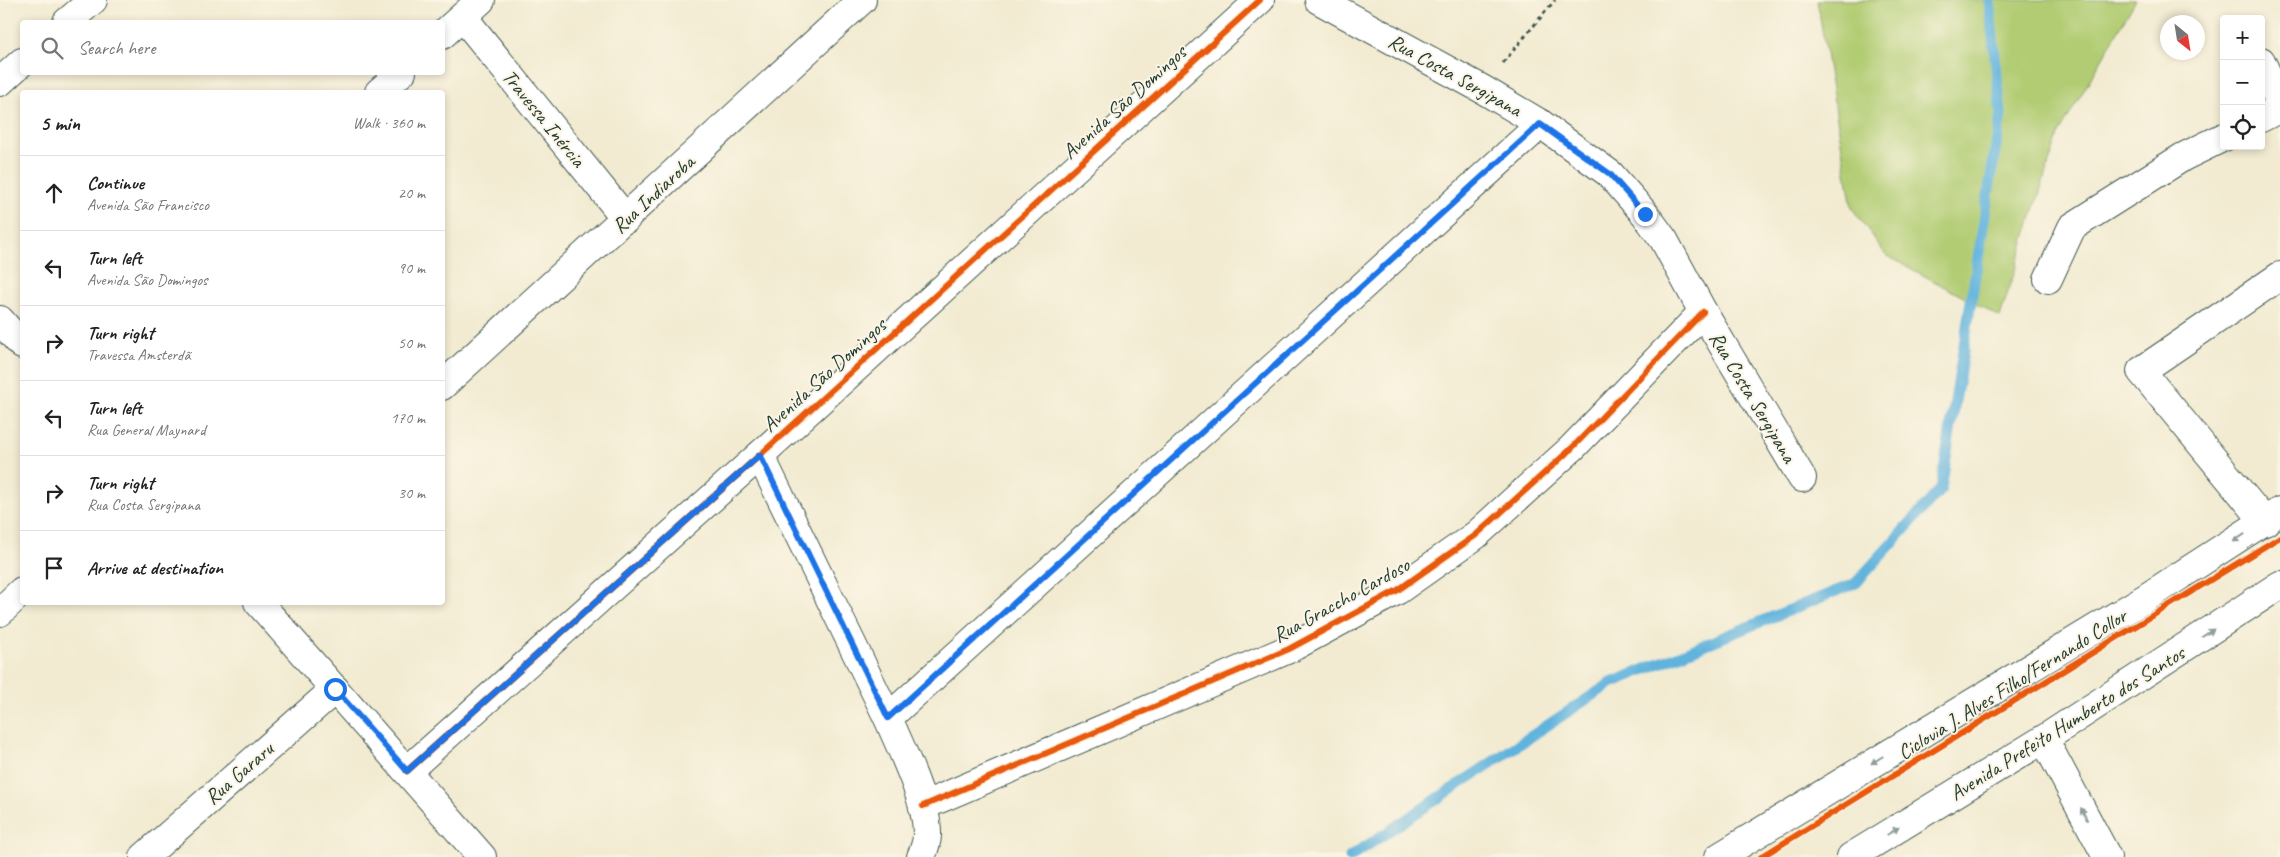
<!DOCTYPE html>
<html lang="en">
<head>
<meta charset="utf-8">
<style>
  :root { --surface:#fff; --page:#f6f6f6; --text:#222; --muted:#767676; --line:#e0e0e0 }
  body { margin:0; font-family:Caveat,sans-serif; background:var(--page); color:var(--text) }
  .controls { position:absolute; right:15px; top:15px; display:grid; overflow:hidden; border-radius:5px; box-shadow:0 2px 8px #0003 }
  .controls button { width:45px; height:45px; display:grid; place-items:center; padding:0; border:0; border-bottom:1px solid var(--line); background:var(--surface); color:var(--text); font:25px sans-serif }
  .compass { position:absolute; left:2160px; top:15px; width:45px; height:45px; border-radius:50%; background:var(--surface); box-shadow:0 2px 8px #0003; rotate:150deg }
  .stop { position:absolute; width:15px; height:15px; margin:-11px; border:4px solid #1a73e8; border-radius:50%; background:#fff }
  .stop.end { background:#1a73e8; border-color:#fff; box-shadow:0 1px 5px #0008 }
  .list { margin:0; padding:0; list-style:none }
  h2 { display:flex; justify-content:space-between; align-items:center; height:65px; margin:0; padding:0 20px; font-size:21px }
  h2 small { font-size:16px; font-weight:400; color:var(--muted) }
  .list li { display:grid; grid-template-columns:32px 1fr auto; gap:15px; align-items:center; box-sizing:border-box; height:75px; padding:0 20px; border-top:1px solid var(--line) }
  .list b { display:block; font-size:19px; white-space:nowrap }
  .list p { margin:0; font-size:16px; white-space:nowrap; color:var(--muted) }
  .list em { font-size:16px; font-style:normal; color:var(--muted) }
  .icon { flex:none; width:28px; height:28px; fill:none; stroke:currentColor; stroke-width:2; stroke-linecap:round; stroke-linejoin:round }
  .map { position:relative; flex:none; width:2280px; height:857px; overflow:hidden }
  .search { position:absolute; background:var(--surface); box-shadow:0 2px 8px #0003; left:20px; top:20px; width:425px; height:55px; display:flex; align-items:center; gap:12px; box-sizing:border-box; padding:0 18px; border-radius:5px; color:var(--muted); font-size:19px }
  .panel { position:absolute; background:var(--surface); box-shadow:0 2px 8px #0003; left:20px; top:90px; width:425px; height:515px; border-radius:5px }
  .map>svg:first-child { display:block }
</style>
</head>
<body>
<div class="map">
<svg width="2280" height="857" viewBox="0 0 2280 857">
  <rect width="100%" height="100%" fill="#fcf5e5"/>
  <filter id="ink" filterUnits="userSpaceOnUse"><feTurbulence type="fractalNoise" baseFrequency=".02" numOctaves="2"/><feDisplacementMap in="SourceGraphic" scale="10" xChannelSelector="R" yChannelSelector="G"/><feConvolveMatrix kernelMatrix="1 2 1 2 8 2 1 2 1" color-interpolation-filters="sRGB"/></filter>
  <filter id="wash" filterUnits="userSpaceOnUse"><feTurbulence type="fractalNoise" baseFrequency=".0096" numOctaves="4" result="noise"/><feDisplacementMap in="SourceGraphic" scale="20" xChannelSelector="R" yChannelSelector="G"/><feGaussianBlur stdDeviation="1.12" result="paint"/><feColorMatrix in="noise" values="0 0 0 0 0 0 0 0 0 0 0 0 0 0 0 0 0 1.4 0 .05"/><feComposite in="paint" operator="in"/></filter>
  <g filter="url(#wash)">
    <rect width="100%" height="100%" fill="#f2ebd2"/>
    <polygon fill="#b1cc72" stroke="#688453" points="1817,0 2136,0 2058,135 2000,317 1886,255 1852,208"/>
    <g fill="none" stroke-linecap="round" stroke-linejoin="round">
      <polyline stroke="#61b3dd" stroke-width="11" points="1350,857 1611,683 1856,583 1941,489 2001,114 1989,0"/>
    </g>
  </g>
  <g filter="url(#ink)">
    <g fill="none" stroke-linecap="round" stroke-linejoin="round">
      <g stroke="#3f574c" stroke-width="30">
        <g id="minor">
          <polyline points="1319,0 1482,89 1541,124 1610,174 1645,214 1664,240 1703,312 1802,478"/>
          <polyline points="463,17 626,219"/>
          <polyline points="67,22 93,0"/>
          <polyline points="442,35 481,0"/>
          <polyline points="2261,61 2280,103"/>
          <polyline points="0,82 22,62"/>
          <polyline points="379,92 402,72"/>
          <polyline points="2261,118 2280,108"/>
          <polyline points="2048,279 2072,227 2183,157 2224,137"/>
          <polyline points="0,320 22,345"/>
          <polyline points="442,386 862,0"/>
          <path d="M760,455L888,718C901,749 928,802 927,835C927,843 924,850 921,857"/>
          <polyline points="2265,522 2141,371 2280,276"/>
          <polyline points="258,602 482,857"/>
          <polyline points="0,612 22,591"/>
          <polyline points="888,718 1541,124"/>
          <polyline points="2044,739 2107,857"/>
          <polyline points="407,771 760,455 1260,0"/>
          <polyline points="923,806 1289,649 1398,590 1476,535 1572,448 1703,312"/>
          <polyline points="144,857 335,689"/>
        </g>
      </g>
      <g stroke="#3f574c" stroke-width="30">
        <g id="tertiary">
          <polyline points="1719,857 2144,599 2280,511"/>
          <polyline points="1851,857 2044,739 2280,585"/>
        </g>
      </g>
      <polyline stroke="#3f574c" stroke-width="3" stroke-dasharray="4 4" stroke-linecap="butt" points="1503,63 1555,0"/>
      <use href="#minor" stroke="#fff" stroke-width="28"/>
      <use href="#tertiary" stroke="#fff" stroke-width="28"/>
      <g stroke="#fcf5e5" stroke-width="9">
        <g id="cycleway">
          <polyline points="407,771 760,455 1260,0"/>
          <polyline points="923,806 1289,649 1398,590 1476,535 1572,448 1703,312"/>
          <polyline points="1761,857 2280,537"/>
        </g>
      </g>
      <use href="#cycleway" stroke="#e8590c" stroke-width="6"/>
    </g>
    <defs><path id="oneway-solid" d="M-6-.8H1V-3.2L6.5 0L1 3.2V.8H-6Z" transform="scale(1.25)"/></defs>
    <g fill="#8f9e9a">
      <use href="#oneway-solid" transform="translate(2239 538) rotate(146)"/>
      <use href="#oneway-solid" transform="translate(2208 633) rotate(-33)"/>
      <use href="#oneway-solid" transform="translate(1877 760) rotate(148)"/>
      <use href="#oneway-solid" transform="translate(2084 814) rotate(-118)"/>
      <use href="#oneway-solid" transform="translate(1893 831) rotate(-32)"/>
    </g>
  </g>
  <g fill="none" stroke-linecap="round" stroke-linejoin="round" filter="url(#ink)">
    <polyline stroke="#1a73e8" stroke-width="6" points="335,689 407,771 760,455 888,718 1540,124 1610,174 1645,214"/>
  </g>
  <g text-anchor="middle" stroke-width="4" stroke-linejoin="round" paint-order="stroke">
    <g font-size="21" fill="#1f3d34" stroke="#fcf5e5">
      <text transform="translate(1455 75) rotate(29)" y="7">Rua Costa Sergipana</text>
      <text transform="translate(1124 102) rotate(-42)" y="7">Avenida São Domingos</text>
      <text transform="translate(544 118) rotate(51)" y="7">Travessa Inércia</text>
      <text transform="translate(653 194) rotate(-43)" y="7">Rua Indiaroba</text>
      <text transform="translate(824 375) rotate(-42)" y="7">Avenida São Domingos</text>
      <text transform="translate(1753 397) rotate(59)" y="7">Rua Costa Sergipana</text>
      <text transform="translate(1341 600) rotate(-29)" y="7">Rua Graccho Cardoso</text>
      <text transform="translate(2012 684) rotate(-32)" y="7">Ciclovia J. Alves Filho/Fernando Collor</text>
      <text transform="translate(2067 723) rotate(-32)" y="7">Avenida Prefeito Humberto dos Santos</text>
      <text transform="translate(239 773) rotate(-41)" y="7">Rua Gararu</text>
    </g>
  </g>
</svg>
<div class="controls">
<button>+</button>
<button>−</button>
<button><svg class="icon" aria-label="locate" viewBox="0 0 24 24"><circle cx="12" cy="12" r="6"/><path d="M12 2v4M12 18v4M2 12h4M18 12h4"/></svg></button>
</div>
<svg class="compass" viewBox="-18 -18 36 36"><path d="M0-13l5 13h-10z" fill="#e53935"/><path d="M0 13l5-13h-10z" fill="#767676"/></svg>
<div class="stop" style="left:335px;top:689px"></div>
<div class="stop end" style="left:1645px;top:214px"></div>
<div class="search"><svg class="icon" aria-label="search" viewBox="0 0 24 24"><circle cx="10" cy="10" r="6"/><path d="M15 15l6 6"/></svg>Search here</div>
<section class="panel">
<h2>5 min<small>Walk · 360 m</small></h2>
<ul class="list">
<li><svg class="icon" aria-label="ahead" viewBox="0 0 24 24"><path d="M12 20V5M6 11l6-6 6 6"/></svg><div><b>Continue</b><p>Avenida São Francisco</p></div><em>20 m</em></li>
<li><svg class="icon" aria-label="left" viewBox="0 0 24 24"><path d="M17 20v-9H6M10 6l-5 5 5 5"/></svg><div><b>Turn left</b><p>Avenida São Domingos</p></div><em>90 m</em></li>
<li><svg class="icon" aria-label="right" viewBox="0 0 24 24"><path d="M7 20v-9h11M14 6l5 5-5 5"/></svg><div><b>Turn right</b><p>Travessa Amsterdã</p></div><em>50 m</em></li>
<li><svg class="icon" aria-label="left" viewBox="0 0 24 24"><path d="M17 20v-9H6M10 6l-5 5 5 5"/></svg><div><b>Turn left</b><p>Rua General Maynard</p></div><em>170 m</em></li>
<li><svg class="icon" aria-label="right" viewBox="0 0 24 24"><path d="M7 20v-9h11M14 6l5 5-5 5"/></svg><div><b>Turn right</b><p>Rua Costa Sergipana</p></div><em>30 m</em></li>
<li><svg class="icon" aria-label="arrive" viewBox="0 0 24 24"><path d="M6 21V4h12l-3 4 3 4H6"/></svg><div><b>Arrive at destination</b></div></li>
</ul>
</section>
</div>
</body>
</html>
